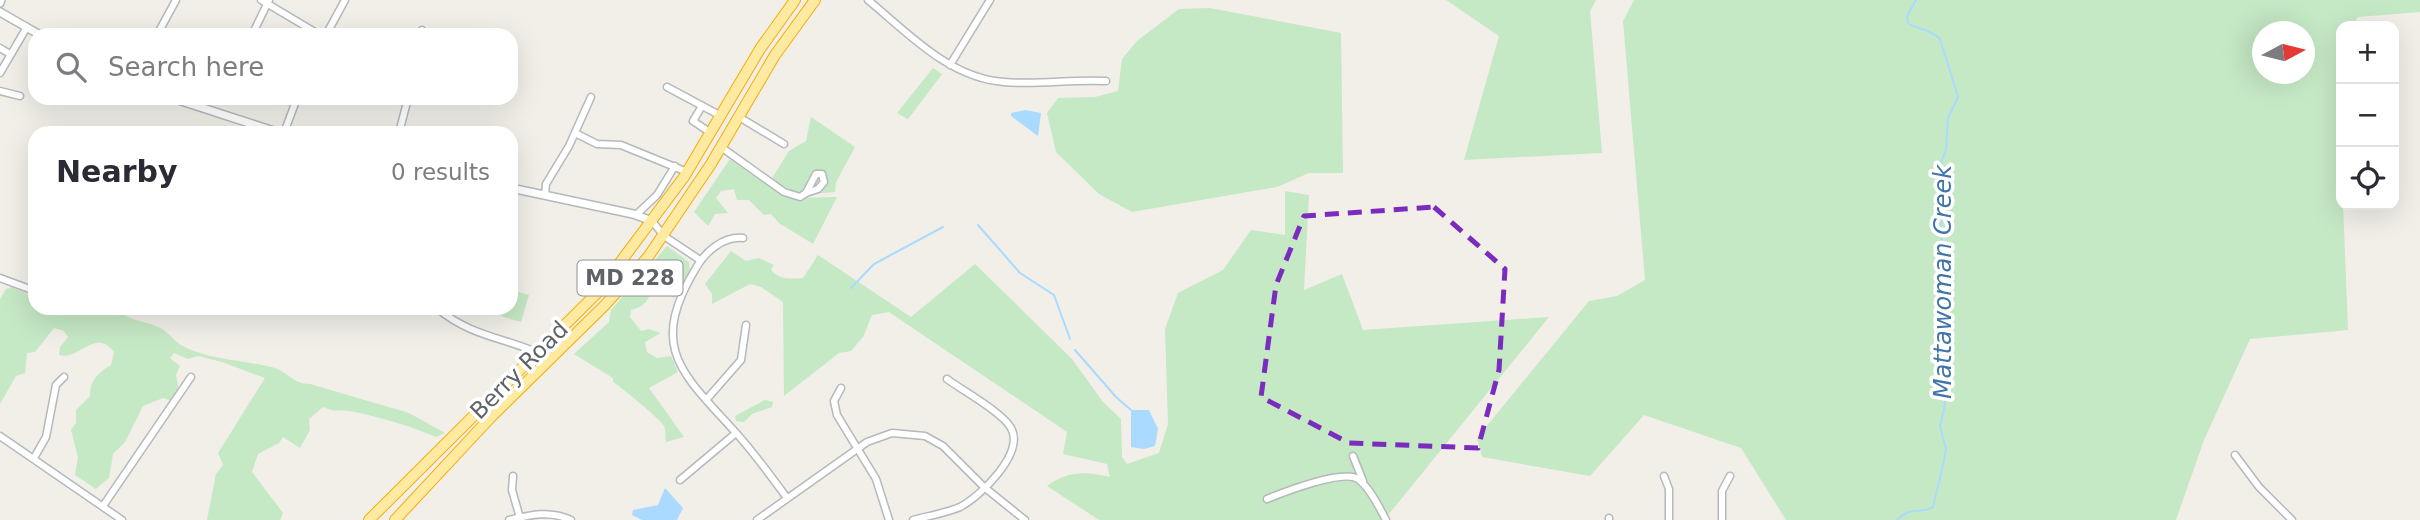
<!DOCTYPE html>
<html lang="en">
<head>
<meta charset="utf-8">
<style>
  :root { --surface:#fff; --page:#f7f7f7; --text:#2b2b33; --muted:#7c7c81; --line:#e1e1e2 }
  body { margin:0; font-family:"DejaVu Sans",sans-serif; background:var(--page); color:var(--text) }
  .controls { position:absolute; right:21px; top:21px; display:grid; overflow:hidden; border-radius:14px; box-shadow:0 7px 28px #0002 }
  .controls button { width:63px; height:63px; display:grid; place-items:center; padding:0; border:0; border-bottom:2px solid var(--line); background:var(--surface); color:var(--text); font:35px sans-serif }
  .compass { position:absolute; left:2252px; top:21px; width:63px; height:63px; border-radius:50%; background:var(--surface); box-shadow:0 7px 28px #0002; rotate:83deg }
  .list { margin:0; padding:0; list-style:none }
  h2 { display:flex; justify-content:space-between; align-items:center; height:91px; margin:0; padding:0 28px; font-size:30px }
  h2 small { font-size:23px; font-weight:400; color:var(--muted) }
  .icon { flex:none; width:38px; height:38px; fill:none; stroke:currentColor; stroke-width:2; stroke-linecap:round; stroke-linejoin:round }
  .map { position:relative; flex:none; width:2420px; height:520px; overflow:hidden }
  .search { position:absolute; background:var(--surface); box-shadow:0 7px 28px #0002; left:28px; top:28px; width:490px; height:77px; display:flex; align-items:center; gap:18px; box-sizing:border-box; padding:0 24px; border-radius:21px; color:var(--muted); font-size:26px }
  .panel { position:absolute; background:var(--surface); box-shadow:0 7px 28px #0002; left:28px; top:126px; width:490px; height:189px; border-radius:21px }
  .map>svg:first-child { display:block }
</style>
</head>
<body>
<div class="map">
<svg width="2420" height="520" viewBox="0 0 2420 520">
  <rect width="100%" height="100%" fill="#f1efe8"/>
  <g fill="#c5e8c5" fill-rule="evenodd">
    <polygon points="1446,0 1596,0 1590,11 1602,153 1464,160 1499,36"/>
    <path d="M1634,0H2420V12L2358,17L2352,26H2341V45L2337,51L2348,330L2250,339L2204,440L2176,520H1786L1741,448L1644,415L1590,476L1482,457L1477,438L1589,301L1617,296L1645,280L1623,21ZM2262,32H2304V74H2262Z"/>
    <polygon points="1210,8 1341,33 1343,173 1309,173 1277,187 1132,212 1099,194 1056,152 1047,113 1058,98 1095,97 1118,91 1122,59 1137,41 1179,9"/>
    <polygon points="933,68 942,74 908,119 897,113"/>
    <polygon points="811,117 855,147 836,182 835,192 801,195 771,180 789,151 806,141"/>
    <polygon points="730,159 758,179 793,198 837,197 813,244 779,223 771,214 764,215 749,200 737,200 734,189 721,191 716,198 728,213 715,214 708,226 694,212"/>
    <path d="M1285,191L1309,195L1304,290L1342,274L1363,330L1549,317L1384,520H1099L1047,486C1067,471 1086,471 1110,477L1107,464L1063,454L1067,432L889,312L872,315L863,337L851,351L839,353L784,396L783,302L761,287L750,284L712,304V294L705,284L731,251L746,261L759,258L774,265L771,270C779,280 791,279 803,278L818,255L911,317L975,264L1072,359L1103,402L1121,419L1122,457L1127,464L1159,453L1168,424L1165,329L1178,293L1223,270L1251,230L1285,235Z"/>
    <path d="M667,246L689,262L690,271L674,298L652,285C649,301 646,306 631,310L630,317L641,331L649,329L661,333L645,342L647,352L657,358L671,356L678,372L649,388L684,437L666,442C665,438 666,430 664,426C663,421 617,384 613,382V378L574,354L609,322L611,310Z"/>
    <path d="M12,287L35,297V308H120C123,320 145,321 156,326C168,330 172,340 181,345C207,360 243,360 271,367C287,370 292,384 310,384L409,413L445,433L436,437C410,426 383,418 355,412C343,409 335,413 323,407L309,419L310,430L300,448L283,437L279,443L258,454L252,472L283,513L280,520H207L216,474L223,465L218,453L265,378L222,362L198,356L188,359L174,353L170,358L180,366L176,375L179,391L172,401L163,398L143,406L125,442L113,454L109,478L96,489L75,475L78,457L71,430L76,423V410L90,396C89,381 99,372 111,365L114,352C95,327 79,361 59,355L60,347L68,337L64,331L54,328L35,352L27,353L25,373L16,376L0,404V299L6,289Z"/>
    <polygon points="511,290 529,295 521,322 474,308 511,308"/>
    <polygon points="765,400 773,402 772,407 752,414 744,422 736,421 735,416"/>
  </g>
  <g fill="#aadaff">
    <polygon points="1025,110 1041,113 1038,136 1011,116 1011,113"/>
    <polygon points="1131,410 1149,410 1158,429 1155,446 1144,449 1131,447"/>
    <polygon points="665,488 683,508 677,520 642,520 632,515 633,510 658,505"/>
  </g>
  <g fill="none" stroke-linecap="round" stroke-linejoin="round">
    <g stroke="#aadaff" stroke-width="2">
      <polyline points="978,225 1020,273 1054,295 1070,339"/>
      <polyline points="851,288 874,264 943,227"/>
      <polyline points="1075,350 1116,397 1131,410"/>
      <path d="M1897,520C1911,505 1921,515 1933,507L1944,461L1946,448L1940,427L1945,404L1940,165L1946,150L1948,118L1958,97L1940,39C1931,29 1918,30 1908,23L1907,16L1916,0"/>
    </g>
    <g stroke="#b5b8bc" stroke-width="9">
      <g id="minor">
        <polyline points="261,0 320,35"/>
        <path d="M868,0C908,33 949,78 1004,82C1038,85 1072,79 1106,81"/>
        <polyline points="157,35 176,0"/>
        <polyline points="252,35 269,0"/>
        <polyline points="326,35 345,0"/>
        <polyline points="421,35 422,30"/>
        <polyline points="0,48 10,54"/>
        <polyline points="950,65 990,0"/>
        <polyline points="0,73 27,27"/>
        <polyline points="667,87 721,116"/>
        <polyline points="0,91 20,96"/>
        <polyline points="702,106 693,121 711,133"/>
        <polyline points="739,117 784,144"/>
        <polyline points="284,133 297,98"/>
        <polyline points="399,133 408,98"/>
        <polyline points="575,133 597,144 621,145 687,172"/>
        <polyline points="721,147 784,192 800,197 806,193"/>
        <polygon points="816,174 822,174 824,182 818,189 806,193"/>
        <polyline points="545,195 546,184 569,146 591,97"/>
        <polyline points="636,215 657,195 675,166"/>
        <polyline points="652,221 664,236 700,260"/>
        <path d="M743,238C723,236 705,252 696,268C647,349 683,374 737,434C755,454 771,476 787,498"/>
        <polyline points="0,278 35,291"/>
        <path d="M437,308C473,339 512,338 552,359"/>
        <polyline points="841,388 834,401 837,415 876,479 889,520"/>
        <polyline points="706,400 741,360 746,325"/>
        <polyline points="0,436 122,520"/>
        <polyline points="2235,455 2259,487 2292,520"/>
        <polyline points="1353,456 1363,481"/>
        <polyline points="34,458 46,437 56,385 64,377"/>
        <polyline points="513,476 512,490 520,518"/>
        <polyline points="1664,476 1669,489 1669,520"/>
        <polyline points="680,480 736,433"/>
        <path d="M1267,499C1284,492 1343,469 1358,479C1370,488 1379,507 1386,520"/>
        <polyline points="103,506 191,377"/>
        <path d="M509,520C530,515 550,510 571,520"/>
        <polyline points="757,520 867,442 892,433 925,436 943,446 984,487 1025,520"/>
        <path d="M913,520C928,516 946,513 960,507C981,496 1025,453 1011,428C1002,412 963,391 947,379"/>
        <polyline points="1609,520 1609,518"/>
        <polyline points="1722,520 1722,491 1730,476"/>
      </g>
    </g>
    <g stroke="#b5b8bc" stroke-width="10">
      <g id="tertiary">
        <polyline points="0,3 1,0"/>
        <polyline points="0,12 40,35"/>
        <polyline points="172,98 280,133"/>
        <polyline points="511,188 633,214 652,221"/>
      </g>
    </g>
    <g stroke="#f9ab00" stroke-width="12">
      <g id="trunk">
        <polyline points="369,520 598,292 684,177 760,49 795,0"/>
        <polyline points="395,520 490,418 605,305 648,257 711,164 775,55 815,0"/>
      </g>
    </g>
    <use href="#minor" stroke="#fff" stroke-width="6"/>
    <use href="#tertiary" stroke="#fff" stroke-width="7"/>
    <use href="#trunk" stroke="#feeaa1" stroke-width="10"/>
  </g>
  <path fill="none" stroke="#7b2cbf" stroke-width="5" stroke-dasharray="14 9" stroke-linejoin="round" d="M1434,207L1505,269L1499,370L1478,448L1349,443L1261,397L1276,285L1304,216Z"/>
  <g text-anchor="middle" stroke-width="7" stroke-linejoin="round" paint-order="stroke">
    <rect fill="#fff" stroke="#8f9295" stroke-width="2" x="577.5" y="260.5" width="105" height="35" rx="5"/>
    <g font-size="21" font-weight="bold" fill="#5f6368">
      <text x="630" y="285">MD 228</text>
    </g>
    <g font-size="23" fill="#5f6368" stroke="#fff">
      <text transform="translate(519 370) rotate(-45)" y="8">Berry Road</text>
    </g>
    <g font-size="24" font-style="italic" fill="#4174aa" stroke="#fff">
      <text transform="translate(1943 282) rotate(-90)" y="8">Mattawoman Creek</text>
    </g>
  </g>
</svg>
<div class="controls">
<button>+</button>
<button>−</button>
<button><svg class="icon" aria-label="locate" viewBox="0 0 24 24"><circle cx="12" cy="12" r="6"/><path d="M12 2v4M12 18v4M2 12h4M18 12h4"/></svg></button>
</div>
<svg class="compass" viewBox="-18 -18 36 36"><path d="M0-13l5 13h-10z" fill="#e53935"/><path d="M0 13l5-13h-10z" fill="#7c7c81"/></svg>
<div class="search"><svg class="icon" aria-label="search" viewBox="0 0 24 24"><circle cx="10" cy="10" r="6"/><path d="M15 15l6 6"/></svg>Search here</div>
<section class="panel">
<h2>Nearby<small>0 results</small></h2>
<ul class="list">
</ul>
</section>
</div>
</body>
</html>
